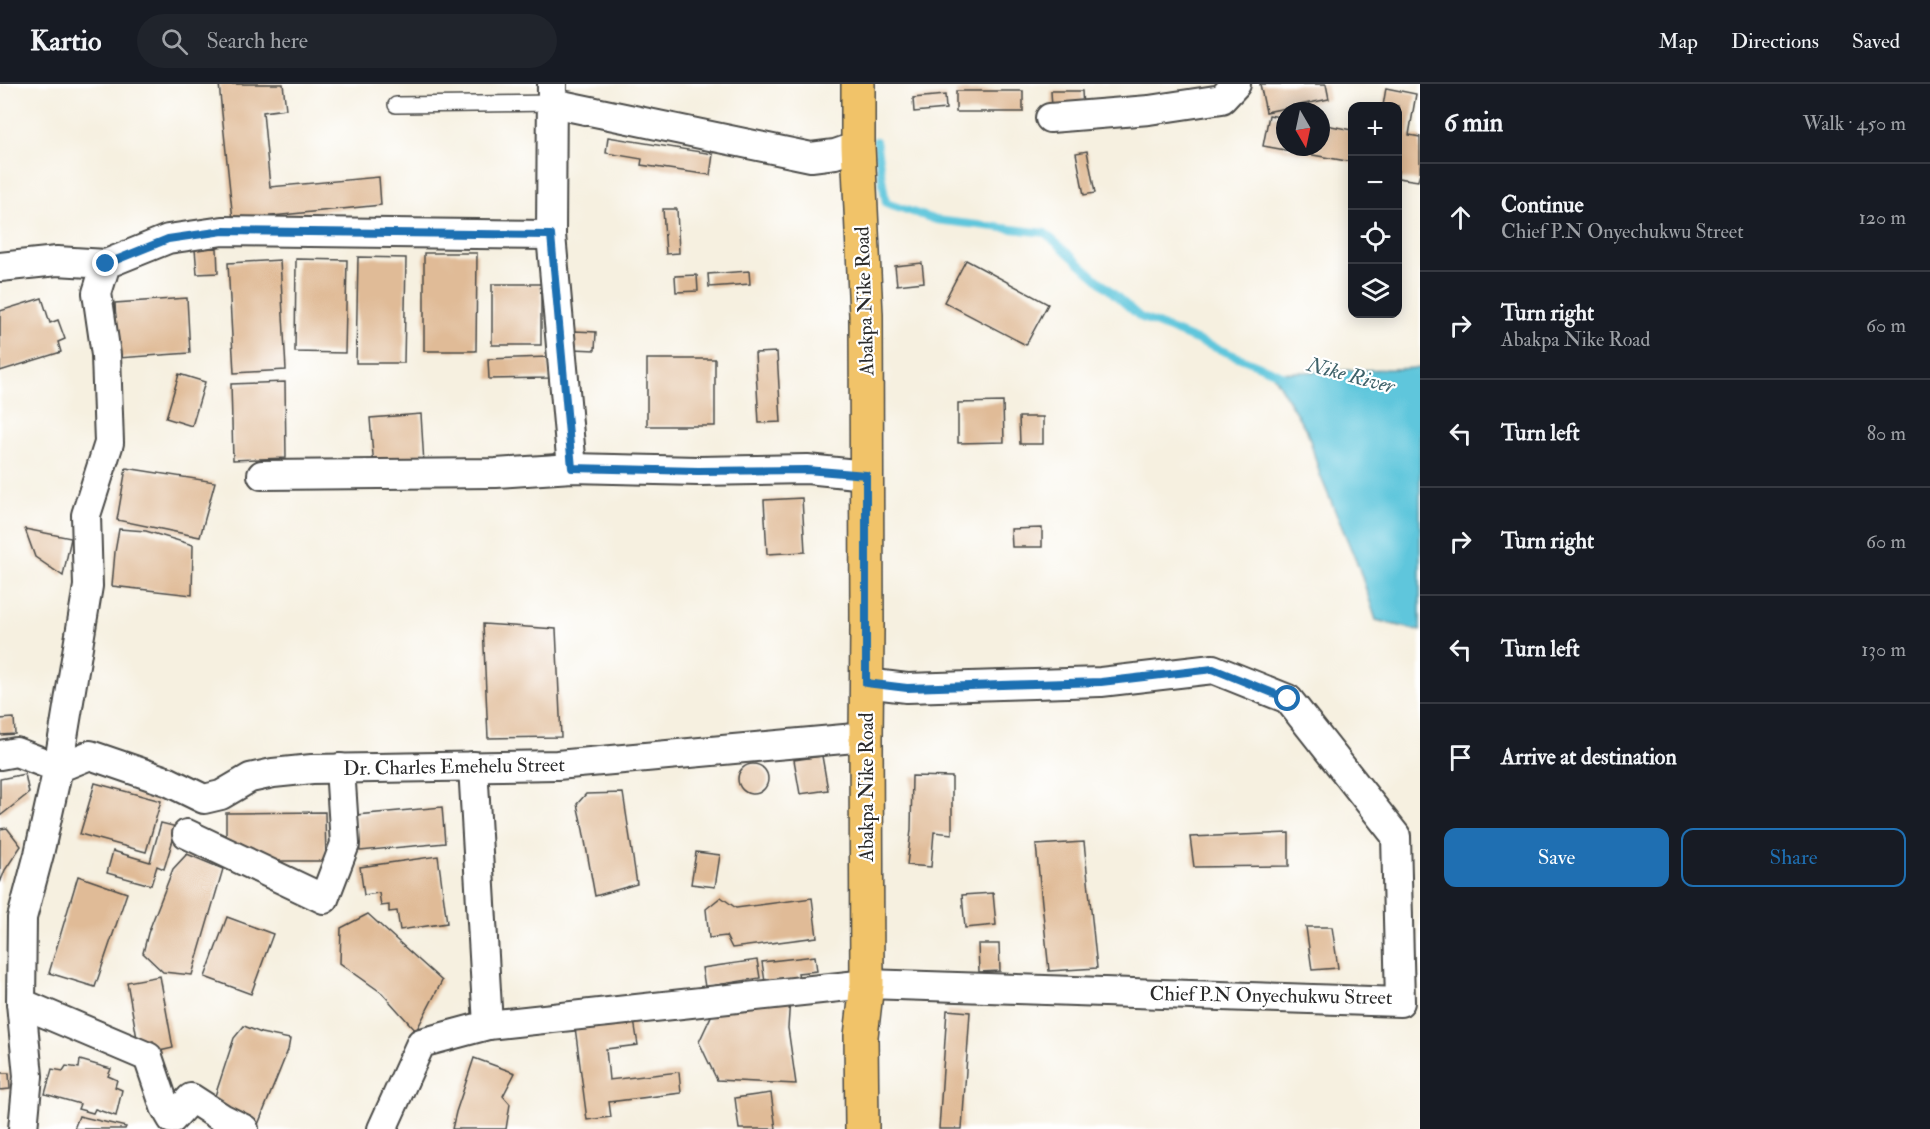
<!DOCTYPE html>
<html lang="en">
<head>
<meta charset="utf-8">
<style>
  :root { --surface:#171b24; --page:#20242c; --text:#f1f3f6; --muted:#9ea1a6; --line:#363941; --accent:#1f6fb2 }
  body { margin:0; font-family:"IM FELL Double Pica",serif; background:var(--page); color:var(--text) }
  .controls { position:absolute; right:18px; top:18px; display:grid; overflow:hidden; border-radius:12px; box-shadow:0 3px 15px #0003 }
  .controls button { width:54px; height:54px; display:grid; place-items:center; padding:0; border:0; border-bottom:2px solid var(--line); background:var(--surface); color:var(--text); font:30px sans-serif }
  .compass { position:absolute; left:1276px; top:18px; width:54px; height:54px; border-radius:50%; background:var(--surface); box-shadow:0 3px 15px #0003; rotate:171deg }
  .stop { position:absolute; width:18px; height:18px; margin:-14px; border:4px solid #1f6fb2; border-radius:50%; background:#fff }
  .stop.end { background:#1f6fb2; border-color:#fff; box-shadow:0 2px 6px #0008 }
  .list { margin:0; padding:0; list-style:none }
  h2 { display:flex; justify-content:space-between; align-items:center; height:78px; margin:0; padding:0 24px; font-size:26px }
  h2 small { font-size:20px; font-weight:400; color:var(--muted) }
  .list li { display:grid; grid-template-columns:39px 1fr auto; gap:18px; align-items:center; box-sizing:border-box; height:108px; padding:0 24px; border-top:2px solid var(--line) }
  .list b { display:block; font-size:22px; white-space:nowrap }
  .list p { margin:0; font-size:20px; white-space:nowrap; color:var(--muted) }
  .list em { font-size:20px; font-style:normal; color:var(--muted) }
  .actions { display:flex; gap:12px; padding:18px 24px }
  .actions a { flex:1; padding:14px 0; border:2px solid var(--accent); border-radius:12px; text-align:center; font-size:21px; color:var(--accent) }
  .actions .main { background:var(--accent); color:#fff }
  .icon { flex:none; width:33px; height:33px; fill:none; stroke:currentColor; stroke-width:2; stroke-linecap:round; stroke-linejoin:round }
  .map { position:relative; flex:none; width:1420px; height:1045px; overflow:hidden }
  header { display:flex; align-items:center; gap:36px; box-sizing:border-box; height:84px; padding:0 30px; background:var(--surface); border-bottom:2px solid var(--line) }
  header strong { font-size:28px }
  nav { display:flex; gap:33px; margin-inline-start:auto; font-size:21px }
  .search { width:420px; height:54px; background:var(--page); display:flex; align-items:center; gap:15px; box-sizing:border-box; padding:0 21px; border-radius:33px; color:var(--muted); font-size:22px }
  main { display:flex }
  aside { flex:1; background:var(--surface) }
  .map>svg:first-child { display:block }
</style>
</head>
<body>
<header>
<strong>Kartio</strong>
<div class="search"><svg class="icon" aria-label="search" viewBox="0 0 24 24"><circle cx="10" cy="10" r="6"/><path d="M15 15l6 6"/></svg>Search here</div>
<nav><a>Map</a><a>Directions</a><a>Saved</a></nav>
</header>
<main>
<div class="map">
<svg width="1420" height="1045" viewBox="0 0 1420 1045">
  <rect width="100%" height="100%" fill="#fff"/>
  <filter id="ink" filterUnits="userSpaceOnUse"><feTurbulence type="fractalNoise" baseFrequency=".0167" numOctaves="2"/><feDisplacementMap in="SourceGraphic" scale="12" xChannelSelector="R" yChannelSelector="G"/><feConvolveMatrix kernelMatrix="1 2 1 2 8 2 1 2 1" color-interpolation-filters="sRGB"/></filter>
  <filter id="wash" filterUnits="userSpaceOnUse"><feTurbulence type="fractalNoise" baseFrequency=".008" numOctaves="4" result="noise"/><feDisplacementMap in="SourceGraphic" scale="24" xChannelSelector="R" yChannelSelector="G"/><feGaussianBlur stdDeviation="1.35" result="paint"/><feColorMatrix in="noise" values="0 0 0 0 0 0 0 0 0 0 0 0 0 0 0 0 0 1.4 0 .05"/><feComposite in="paint" operator="in"/></filter>
  <g filter="url(#wash)">
    <rect width="100%" height="100%" fill="#f6f0e0"/>
    <polygon fill="#5fc6dc" stroke="#457884" stroke-width="1.5" points="1420,284 1420,547 1376,536 1359,484 1320,391 1308,349 1272,289"/>
    <g fill="none" stroke-linecap="round" stroke-linejoin="round">
      <polyline stroke="#5fc6dc" stroke-width="8" points="876,57 886,119 936,136 1045,149 1140,233 1282,291"/>
    </g>
    <g id="blocks">
      <g fill="#e0bb97">
        <polygon points="219,0 283,0 286,25 263,28 270,103 379,93 381,121 233,136"/>
        <polygon points="1260,0 1326,0 1329,15 1266,28"/>
        <polygon points="1386,4 1416,10 1409,51 1420,53 1420,88 1418,97 1398,94 1398,22 1383,22"/>
        <rect x="956" y="7" width="67" height="21"/>
        <polygon points="1051,7 1082,7 1083,24 1052,24"/>
        <polygon points="945,11 946,25 914,28 913,14"/>
        <polygon points="1269,31 1285,34 1285,63 1321,63 1321,40 1352,46 1352,78 1263,62"/>
        <polygon points="608,53 713,70 710,91 641,81 642,75 606,69"/>
        <polygon points="1087,67 1095,109 1084,111 1076,69"/>
        <polygon points="663,125 677,125 679,169 666,170"/>
        <polygon points="217,164 218,189 197,190 195,165"/>
        <polygon points="424,169 477,169 476,267 424,267"/>
        <polygon points="358,173 406,174 404,279 356,279"/>
        <polygon points="296,175 347,176 345,269 295,268"/>
        <polygon points="280,176 286,286 234,289 228,179"/>
        <polygon points="966,176 1048,220 1026,261 944,218"/>
        <polygon points="922,179 924,198 897,201 895,182"/>
        <polygon points="749,187 750,200 709,203 708,190"/>
        <polygon points="697,191 698,207 676,208 675,192"/>
        <rect x="492" y="200" width="49" height="61"/>
        <polygon points="42,214 50,239 58,236 65,255 58,258 61,268 0,287 0,227"/>
        <polygon points="187,214 190,269 118,274 115,219"/>
        <polygon points="575,247 596,248 595,266 574,265"/>
        <polygon points="777,268 781,338 759,339 755,269"/>
        <polygon points="548,273 549,294 489,295 488,275"/>
        <rect x="647" y="275" width="68" height="67"/>
        <polygon points="179,290 205,298 192,342 166,334"/>
        <polygon points="285,298 286,374 233,376 231,300"/>
        <polygon points="1003,318 1004,358 958,359 958,319"/>
        <polygon points="421,330 424,380 374,384 370,334"/>
        <polygon points="1019,333 1043,333 1043,360 1020,360"/>
        <polygon points="126,384 215,398 200,453 117,436"/>
        <polygon points="802,414 805,468 767,470 764,416"/>
        <polygon points="1042,444 1042,463 1012,463 1011,445"/>
        <polygon points="25,445 71,454 63,492 35,473"/>
        <polygon points="119,445 146,447 193,461 192,511 112,502 115,468"/>
        <polygon points="483,540 556,545 561,653 488,654"/>
        <polygon points="14,634 15,650 0,651 0,635"/>
        <polygon points="822,672 828,706 800,710 794,676"/>
        <circle cx="753" cy="695" r="15"/>
        <polygon points="25,690 29,709 0,732 0,695"/>
        <polygon points="912,692 952,693 952,750 934,748 931,783 907,781 911,746"/>
        <polygon points="95,699 161,717 146,768 80,750"/>
        <polygon points="623,709 637,800 595,812 583,746 577,720 586,710"/>
        <polygon points="442,723 445,759 360,767 356,731"/>
        <polygon points="325,728 326,777 226,777 226,729"/>
        <polygon points="161,739 177,743 164,785 157,782 151,801 107,789 113,767 150,778"/>
        <polygon points="7,744 21,762 5,786 0,799 0,745"/>
        <polygon points="1289,749 1289,782 1194,783 1190,753"/>
        <polygon points="1084,758 1097,884 1049,887 1036,761"/>
        <polygon points="696,768 720,771 715,803 691,800"/>
        <polygon points="187,770 223,785 192,891 163,888 143,869 148,849 173,785"/>
        <polygon points="438,772 447,839 400,846 397,827 389,828 389,821 381,822 379,809 364,811 360,783"/>
        <polygon points="78,792 127,809 95,903 49,889"/>
        <polygon points="993,809 996,841 965,844 962,811"/>
        <polygon points="721,813 736,824 812,814 817,853 732,864 726,852 709,854 706,825"/>
        <polygon points="368,830 442,897 416,947 382,909 340,879 341,844"/>
        <polygon points="227,833 273,850 251,910 205,893"/>
        <polygon points="1306,843 1332,843 1338,884 1312,886"/>
        <polygon points="978,860 999,860 1000,887 979,888"/>
        <polygon points="815,872 817,887 798,889 799,895 765,898 762,878"/>
        <polygon points="757,876 760,894 705,903 702,884"/>
        <polygon points="160,892 173,964 155,968 153,957 138,960 127,898"/>
        <polygon points="790,914 788,944 796,1000 717,996 699,958 714,926"/>
        <polygon points="947,926 970,928 962,1045 939,1045"/>
        <polygon points="634,936 638,961 606,965 609,996 679,988 681,1009 609,1018 611,1033 587,1036 575,943"/>
        <polygon points="244,942 261,949 290,955 288,966 257,1043 214,1015 234,954"/>
        <polygon points="474,974 515,989 503,1012 510,1020 506,1045 452,1045 456,1028"/>
        <polygon points="80,976 111,985 108,992 117,996 115,1003 122,1006 116,1032 95,1025 93,1029 78,1025 80,1020 45,1010 52,985 63,987 66,982 79,984"/>
        <polygon points="0,989 9,989 10,1005 0,1006"/>
        <polygon points="771,1009 776,1045 739,1045 735,1014"/>
        <polygon points="79,1032 126,1043 125,1045 74,1045"/>
      </g>
    </g>
  </g>
  <g filter="url(#ink)">
    <use href="#blocks" fill-opacity="0" stroke="#494946" stroke-width="1.5"/>
    <g fill="none" stroke-linecap="round" stroke-linejoin="round">
      <g stroke="#494946" stroke-width="18">
        <polyline id="lane" points="396,21 552,19"/>
      </g>
      <g stroke="#494946" stroke-width="32">
        <g id="street">
          <polyline points="552,0 551,151 572,384"/>
          <polyline points="552,19 811,73 835,70 858,62"/>
          <polyline points="1050,34 1149,26 1222,15 1236,0"/>
          <polyline points="0,183 57,177 106,180"/>
          <polyline points="262,391 496,389 572,384 698,387 807,385 866,391"/>
          <polyline points="0,671 16,668 58,684 90,671 169,698 204,715 221,711 250,694 273,689 312,685 557,681 866,653"/>
          <polyline points="473,682 488,941"/>
          <polyline points="187,750 324,815 345,760 340,684"/>
          <polyline points="21,919 148,973 165,1023 172,1035 191,1014 222,1034 244,1045"/>
          <polyline points="23,1045 28,992 21,919 22,834 39,770 58,684 88,502 86,431 109,359 106,271 97,209 106,180 168,155 223,147 551,151"/>
          <polyline points="382,1045 421,959 488,941 867,900 1400,918 1396,752 1288,615 1213,585 1101,598 907,604 866,599"/>
        </g>
      </g>
      <g stroke="#494946" stroke-width="36">
        <polyline id="primary" points="858,0 858,62 866,231 867,544 866,653 867,900 861,952 862,1045"/>
      </g>
      <use href="#lane" stroke="#fff" stroke-width="15"/>
      <use href="#street" stroke="#fff" stroke-width="28"/>
      <use href="#primary" stroke="#f1c369" stroke-width="33"/>
    </g>
  </g>
  <g fill="none" stroke-linecap="round" stroke-linejoin="round" filter="url(#ink)">
    <polyline stroke="#1f6fb2" stroke-width="8" points="106,180 168,155 223,147 551,151 572,384 698,387 807,386 866,391 866,599 907,604 1101,598 1213,585 1288,615"/>
  </g>
  <g text-anchor="middle" stroke-width="4.5" stroke-linejoin="round" paint-order="stroke">
    <g font-size="20" fill="#2b2b2b" stroke="#fff">
      <text transform="translate(864 217) rotate(-92)" y="7">Abakpa Nike Road</text>
      <text transform="translate(454 682) rotate(-1)" y="7">Dr. Charles Emehelu Street</text>
      <text transform="translate(866 703) rotate(-90)" y="7">Abakpa Nike Road</text>
      <text transform="translate(1271 911) rotate(1)" y="7">Chief P.N Onyechukwu Street</text>
    </g>
    <g font-size="21" font-style="italic" fill="#3d6169" stroke="#fff">
      <text transform="translate(1351 291) rotate(15)" y="7">Nike River</text>
    </g>
  </g>
</svg>
<div class="controls">
<button>+</button>
<button>−</button>
<button><svg class="icon" aria-label="locate" viewBox="0 0 24 24"><circle cx="12" cy="12" r="6"/><path d="M12 2v4M12 18v4M2 12h4M18 12h4"/></svg></button>
<button><svg class="icon" aria-label="layers" viewBox="0 0 24 24"><path d="M12 4l9 5-9 5-9-5zM3 14l9 5 9-5"/></svg></button>
</div>
<svg class="compass" viewBox="-18 -18 36 36"><path d="M0-13l5 13h-10z" fill="#e53935"/><path d="M0 13l5-13h-10z" fill="#9ea1a6"/></svg>
<div class="stop" style="left:1288px;top:615px"></div>
<div class="stop end" style="left:106px;top:180px"></div>
</div>
<aside>
<h2>6 min<small>Walk · 450 m</small></h2>
<ul class="list">
<li><svg class="icon" aria-label="ahead" viewBox="0 0 24 24"><path d="M12 20V5M6 11l6-6 6 6"/></svg><div><b>Continue</b><p>Chief P.N Onyechukwu Street</p></div><em>120 m</em></li>
<li><svg class="icon" aria-label="right" viewBox="0 0 24 24"><path d="M7 20v-9h11M14 6l5 5-5 5"/></svg><div><b>Turn right</b><p>Abakpa Nike Road</p></div><em>60 m</em></li>
<li><svg class="icon" aria-label="left" viewBox="0 0 24 24"><path d="M17 20v-9H6M10 6l-5 5 5 5"/></svg><div><b>Turn left</b></div><em>80 m</em></li>
<li><svg class="icon" aria-label="right" viewBox="0 0 24 24"><path d="M7 20v-9h11M14 6l5 5-5 5"/></svg><div><b>Turn right</b></div><em>60 m</em></li>
<li><svg class="icon" aria-label="left" viewBox="0 0 24 24"><path d="M17 20v-9H6M10 6l-5 5 5 5"/></svg><div><b>Turn left</b></div><em>130 m</em></li>
<li><svg class="icon" aria-label="arrive" viewBox="0 0 24 24"><path d="M6 21V4h12l-3 4 3 4H6"/></svg><div><b>Arrive at destination</b></div></li>
</ul>
<div class="actions"><a class="main">Save</a><a>Share</a></div>
</aside>
</main>
</body>
</html>
